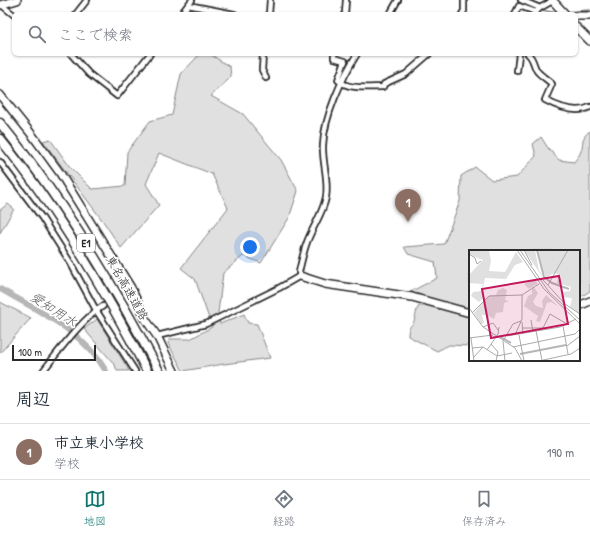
<!DOCTYPE html>
<html lang="ja">
<head>
<meta charset="utf-8">
<style>
  :root { --surface:#fff; --page:#f2f2f3; --text:#1f2937; --muted:#747a83; --line:#e0e1e3; --accent:#0f766e }
  body { margin:0; font-family:"Patrick Hand","Klee One",sans-serif; background:var(--page); color:var(--text) }
  .scale { position:absolute; left:12px; bottom:10px; width:84px; box-sizing:border-box; padding-left:4px; border:2px solid #2b2b2b; border-top:0; font-size:11px; line-height:14px; white-space:nowrap; color:#2b2b2b; -webkit-text-stroke:3px #fff; paint-order:stroke }
  .you { position:absolute; left:250px; top:247px; width:14px; height:14px; margin:-10px; border:3px solid #fff; border-radius:50%; background:#1a73e8; box-shadow:0 0 0 6px #1a73e833 }
  .badge { display:grid; place-items:center; width:26px; height:26px; border-radius:50%; background:var(--accent); color:#fff; font-size:13px; font-weight:700 }
  .pin { position:absolute; translate:-50% -33px; filter:drop-shadow(0 1px 2px #0008) }
  .pin::after { content:''; position:absolute; top:21px; width:14px; height:12px; background:inherit; clip-path:polygon(0 0,100% 0,50% 100%) }
  .list { margin:0; padding:0; list-style:none }
  h2 { display:flex; justify-content:space-between; align-items:center; height:52px; margin:0; padding:0 16px; font-size:17px }
  h2 small { font-size:13px; font-weight:400; color:var(--muted) }
  .list li { display:grid; grid-template-columns:26px 1fr auto; gap:12px; align-items:center; box-sizing:border-box; height:56px; padding:0 16px; border-top:1px solid var(--line) }
  .list b { display:block; font-size:15px; white-space:nowrap }
  .list p { margin:0; font-size:13px; white-space:nowrap; color:var(--muted) }
  .list em { font-size:13px; font-style:normal; color:var(--muted) }
  .icon { flex:none; width:22px; height:22px; fill:none; stroke:currentColor; stroke-width:2; stroke-linecap:round; stroke-linejoin:round }
  .map { position:relative; flex:none; width:590px; height:371px; overflow:hidden }
  .search { position:absolute; background:var(--surface); box-shadow:0 1px 3px #0004; left:12px; right:12px; top:12px; height:44px; display:flex; align-items:center; gap:10px; box-sizing:border-box; padding:0 14px; border-radius:6px; color:var(--muted); font-size:15px }
  .sheet { height:108px; background:var(--surface) }
  nav { display:flex; justify-content:space-around; align-items:center; box-sizing:border-box; height:56px; border-top:1px solid var(--line); background:var(--surface); font-size:11px; color:var(--muted) }
  nav a { display:grid; justify-items:center; gap:2px }
  nav .on { color:var(--accent) }
  .map>svg:first-child { display:block }
</style>
</head>
<body>
<div class="map">
<svg width="590" height="371" viewBox="0 0 590 371">
  <rect width="100%" height="100%" fill="#fff"/>
  <filter id="ink" filterUnits="userSpaceOnUse"><feTurbulence type="fractalNoise" baseFrequency=".025" numOctaves="2"/><feDisplacementMap in="SourceGraphic" scale="8" xChannelSelector="R" yChannelSelector="G"/><feConvolveMatrix kernelMatrix="1 2 1 2 8 2 1 2 1" color-interpolation-filters="sRGB"/></filter>
  <g filter="url(#ink)">
    <g fill="#e0e0e0" stroke="#868686">
      <polygon points="200,54 210,54 230,67 231,77 211,96 243,114 281,160 298,191 289,218 261,263 243,256 223,273 218,313 220,324 244,314 248,323 257,324 270,358 224,364 183,371 168,343 169,339 190,339 212,327 195,279 181,268 228,208 212,174 159,153 146,184 159,205 121,248 105,224 43,141 50,139 70,167 92,189 125,186 127,152 150,121 172,115 181,74"/>
      <path d="M590,131V291L579,298V251H470V346L449,345L437,351L408,336C408,324 413,327 415,318C417,312 415,312 419,306H426L425,296L410,292L437,278L435,262L408,254L404,247L444,244L460,201L461,176L475,167L492,180L517,177L536,156L533,144L541,137L548,148L559,160L574,162C576,159 580,155 581,151C584,144 580,138 590,131Z"/>
      <polygon points="8,204 14,209 0,233 0,210"/>
      <polygon points="0,302 31,318 0,353"/>
      <polygon points="97,319 127,367 129,371 117,371 115,365 84,329"/>
    </g>
    <g fill="none" stroke-linecap="round" stroke-linejoin="round">
      <g stroke="#7e7e7e" stroke-width="1.5">
        <path d="M518,0C529,9 545,12 560,12"/>
        <polyline points="565,12 590,10"/>
      </g>
      <path stroke="#b6b6b6" stroke-width="6" d="M0,289C39,311 83,331 106,371"/>
      <polyline stroke="#d5d5d5" stroke-width="4.5" stroke-dasharray="4.5 2" stroke-linecap="butt" points="103,306 131,288"/>
      <g stroke="#2b2b2b" stroke-width="8">
        <g id="street">
          <polyline points="521,0 540,8"/>
          <polyline points="2,4 4,7 14,15"/>
          <polyline points="188,5 234,14"/>
          <polyline points="76,14 87,0"/>
          <polyline points="181,14 192,0"/>
          <polyline points="269,14 270,0"/>
          <polyline points="345,14 346,0"/>
          <polyline points="390,14 398,0"/>
          <polyline points="462,14 464,11 464,0"/>
          <polyline points="515,14 519,6 536,12"/>
          <polyline points="534,14 540,8 554,0"/>
          <polyline points="71,54 89,74 117,96 150,54"/>
          <polyline points="263,54 262,70 266,78"/>
          <path d="M334,54V58L345,61L338,80C348,90 369,87 383,87L384,84L406,74L429,54"/>
          <path d="M528,54C534,59 533,65 537,71C541,76 547,79 552,84L545,100C558,107 576,114 590,107"/>
          <polyline points="517,71 519,54"/>
          <polyline points="0,162 42,218 70,262 96,310 135,371"/>
          <path d="M157,336L206,324L279,288L300,276L299,272C301,263 303,254 306,245C311,229 323,214 326,197C329,179 322,163 323,145C324,117 342,78 357,54"/>
          <path d="M43,371C59,351 82,319 103,306"/>
        </g>
      </g>
      <g stroke="#2b2b2b" stroke-width="10">
        <g id="secondary">
          <polyline points="552,0 565,14"/>
          <polyline points="0,5 17,0"/>
          <polyline points="576,16 590,16"/>
          <polyline points="576,27 590,41"/>
          <polyline points="0,95 33,136 60,173 131,288 146,320 157,336 174,371"/>
          <polyline points="300,276 325,284 412,297 470,313"/>
          <polyline points="579,306 590,301"/>
        </g>
      </g>
      <g stroke="#2b2b2b" stroke-width="11">
        <g id="highway">
          <path d="M0,123C63,200 113,283 159,371"/>
          <path d="M0,139C58,210 105,290 147,371"/>
        </g>
      </g>
      <use href="#street" stroke="#fff" stroke-width="4.5"/>
      <use href="#secondary" stroke="#fff" stroke-width="7"/>
      <use href="#highway" stroke="#fff" stroke-width="8"/>
    </g>
  </g>
  <g text-anchor="middle" stroke-width="3.5" stroke-linejoin="round" paint-order="stroke">
    <rect fill="#fff" stroke="#6b6b6b" stroke-width="1" x="77" y="234" width="18" height="18" rx="3"/>
    <g font-size="11" font-weight="bold" fill="#2b2b2b">
      <text x="86" y="247">E1</text>
    </g>
    <g font-size="12" fill="#2b2b2b" stroke="#fff">
      <text transform="translate(127 288) rotate(60)" y="4">東名高速道路</text>
    </g>
    <g font-size="13" font-style="italic" fill="#5c5c5c" stroke="#fff">
      <text transform="translate(54 309) rotate(33)" y="5">愛知用水</text>
    </g>
  </g>
  <g transform="translate(469 250)">
    <rect width="111" height="111" fill="#fff"/>
    <path d="M1,0H20L22,11L20,21L36,22L47,2L54,12L46,15L37,29L16,28L13,43L15,47L10,52L2,46L4,42L12,41L14,34L0,33V25L14,10L1,5ZM55,0H66L70,20L79,35ZM69,0H111V64L101,57L103,48L92,47L94,42L101,41L102,37L87,33L92,26L86,23L77,27L74,21ZM66,30L69,34L64,36L69,43L64,52L67,56L74,58L73,51L77,45L90,57L82,52L78,53L71,72L67,71L69,66L55,56L59,46L63,44V37L60,39L55,34ZM34,38L38,40L36,50L40,51L35,53L34,62L27,63L25,69L20,66L18,71V65H13L15,73L12,74L5,63L19,46L27,45L29,40Z" fill="#e0e0e0"/>
    <path fill="none" stroke="#b6b6b6" stroke-width="2" d="M68,0L75,27L83,33L100,39M30,86L42,93M51,104L97,95"/>
    <path fill="none" stroke="#aaa" stroke-width="1" d="M48,0L75,39L111,74M51,0L80,42L111,70M55,0L63,15M0,4L6,8L8,14L12,11M74,30L96,54L111,64M79,35L99,0M0,58L14,77L46,98L53,111M3,63L20,46L53,45L70,34M62,70L64,82M53,72L54,84M94,76L99,104M14,77L24,73L29,80M53,78H74M73,80L81,64L98,74M67,81L73,110M46,85L53,69V45M50,85L55,111M38,86L91,77L107,69M0,88L24,85M2,88L5,111M22,94L29,102L27,111M98,96L111,86M44,97L106,84L111,79M3,98L14,97L28,106L43,103M18,100L29,84L30,77M5,107L14,97M36,111L34,91L44,74L52,71M70,111L102,104L111,98"/>
    <path fill="#c2185b" fill-opacity="0.15" stroke="#c2185b" stroke-width="2" d="M90,26L99,74L22,88L13,39Z"/>
    <rect width="111" height="111" fill="none" stroke="#2b2b2b" stroke-width="2"/>
  </g>
</svg>
<div class="scale">100 m</div>
<div class="you"></div>
<div class="pin badge" style="left:408px;top:222px;background:#8d6e63">1</div>
<div class="search"><svg class="icon" aria-label="search" viewBox="0 0 24 24"><circle cx="10" cy="10" r="6"/><path d="M15 15l6 6"/></svg>ここで検索</div>
</div>
<section class="sheet">
<h2>周辺<small></small></h2>
<ul class="list">
<li><span class="badge" style="background:#8d6e63">1</span><div><b>市立東小学校</b><p>学校</p></div><em>190 m</em></li>
</ul>
</section>
<nav>
<a class="on"><svg class="icon" aria-label="map" viewBox="0 0 24 24"><path d="M3 6l6-2 6 2 6-2v14l-6 2-6-2-6 2zM9 4v14M15 6v14"/></svg>地図</a>
<a><svg class="icon" aria-label="directions" viewBox="0 0 24 24"><path d="M12 3l9 9-9 9-9-9zM9 14v-3h6M13 9l2 2-2 2"/></svg>経路</a>
<a><svg class="icon" aria-label="saved" viewBox="0 0 24 24"><path d="M7 4h10v16l-5-4-5 4z"/></svg>保存済み</a>
</nav>
</body>
</html>
